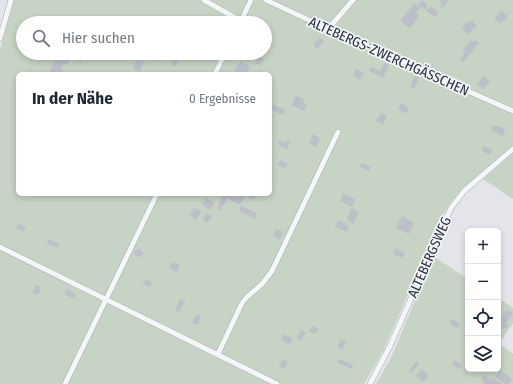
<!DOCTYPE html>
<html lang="de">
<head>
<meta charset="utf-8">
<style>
  :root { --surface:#fff; --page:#f2f2f3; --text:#1f2937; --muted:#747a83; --line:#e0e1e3 }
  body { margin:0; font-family:"Fira Sans Condensed",sans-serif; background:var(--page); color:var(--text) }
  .controls { position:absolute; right:12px; bottom:12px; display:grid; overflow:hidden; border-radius:6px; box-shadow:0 2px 6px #0003 }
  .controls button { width:36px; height:36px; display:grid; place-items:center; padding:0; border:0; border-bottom:1px solid var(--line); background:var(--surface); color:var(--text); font:20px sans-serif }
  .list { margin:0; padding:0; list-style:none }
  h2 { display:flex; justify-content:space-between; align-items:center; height:52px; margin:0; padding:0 16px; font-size:17px }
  h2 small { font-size:13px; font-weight:400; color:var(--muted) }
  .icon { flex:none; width:22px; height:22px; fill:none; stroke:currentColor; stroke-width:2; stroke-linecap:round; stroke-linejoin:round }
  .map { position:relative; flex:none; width:513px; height:384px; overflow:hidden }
  .search { position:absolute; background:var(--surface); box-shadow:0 2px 6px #0003; left:16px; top:16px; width:256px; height:44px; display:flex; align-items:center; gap:10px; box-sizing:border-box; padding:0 14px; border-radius:22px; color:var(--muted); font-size:15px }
  .panel { position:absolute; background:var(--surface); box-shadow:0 2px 6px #0003; left:16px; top:72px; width:256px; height:124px; border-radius:6px }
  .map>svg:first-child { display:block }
</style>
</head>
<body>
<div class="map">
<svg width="513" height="384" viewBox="0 0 513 384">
  <rect width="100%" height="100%" fill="#e3e5ea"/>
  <g fill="#c7d3c5" fill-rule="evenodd">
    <path d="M14,0H513V147L461,190L446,209L383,351L364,384H0V49ZM23,23H265V53H23ZM18,74H270V194H18Z"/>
    <polygon points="513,153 513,199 483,179"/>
    <polygon points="433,256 468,279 468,369 498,369 498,298 513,308 513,323 499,344 513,354 513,384 376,384 392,356"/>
  </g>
  <g fill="#bec0c9">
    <polygon points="422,0 428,6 425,10 421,7 416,13 419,16 414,22 415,23 412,27 411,26 409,28 400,21 415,3 418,5"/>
    <polygon points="441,0 449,0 443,8 440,6 442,3 440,2"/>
    <polygon points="431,6 439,13 435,17 426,11"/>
    <polygon points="501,11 508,16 501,24 494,19"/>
    <polygon points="472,20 477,26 468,34 462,29 468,21 470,22"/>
    <polygon points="320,37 324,42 317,49 313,44"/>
    <polygon points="471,40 474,42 476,40 479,43 463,62 460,59 465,52 462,50"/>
    <polygon points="59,53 66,57 68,53 77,53 84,57 81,63 71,58 67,65 64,64 61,70 69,74 48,74"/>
    <polygon points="256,53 261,55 260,57 264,59 260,66 255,63 257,58 254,56"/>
    <polygon points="175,57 180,59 176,67 171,64"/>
    <polygon points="137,59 144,62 140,72 133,68"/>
    <polygon points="240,61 250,67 247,74 239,74 234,71"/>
    <polygon points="384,63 389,65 383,78 369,71 371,67 380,71"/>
    <polygon points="356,69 364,73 360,79 353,76"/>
    <polygon points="415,76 419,78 414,89 410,87"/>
    <polygon points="484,76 490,81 484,89 477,84"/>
    <polygon points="296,95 304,99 303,102 307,104 304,111 291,105"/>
    <polygon points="401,103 409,108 406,114 398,109"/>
    <polygon points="273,104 286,110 283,115 271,110"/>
    <polygon points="381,113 387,116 383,125 376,121"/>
    <polygon points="493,125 497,127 498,126 505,129 503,137 491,130"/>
    <polygon points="313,134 320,138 316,147 309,143"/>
    <polygon points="279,140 286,143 287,141 290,142 287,149 277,144"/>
    <polygon points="484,146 492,150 490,155 482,151"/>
    <polygon points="280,160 288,164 285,169 277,165"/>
    <polygon points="362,163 371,167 369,171 360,167"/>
    <polygon points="223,194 228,194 236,198 238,194 257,194 254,200 245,195 240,205 227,198 221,210 217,208"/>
    <polygon points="343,194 355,199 352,207 340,201"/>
    <polygon points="206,198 215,203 211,210 202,205"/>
    <polygon points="241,206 257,213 255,219 239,211"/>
    <polygon points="194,208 201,211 197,220 190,216"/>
    <polygon points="351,208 359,212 353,224 347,220"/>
    <polygon points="206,213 212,216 208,223 203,220"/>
    <polygon points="402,216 414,223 409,234 396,228"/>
    <polygon points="338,221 346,223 345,225 349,227 347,232 335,227"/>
    <polygon points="18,223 26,227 24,232 16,228"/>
    <polygon points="276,229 283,232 280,239 273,236"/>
    <polygon points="49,239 59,244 57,248 47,244"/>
    <polygon points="138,248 144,253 139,258 134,253"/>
    <polygon points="395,248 405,253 402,258 393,254"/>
    <polygon points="172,262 180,265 177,272 169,268"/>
    <polygon points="146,279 152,282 150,287 143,284"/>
    <polygon points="36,285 40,287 39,289 40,290 38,295 32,293"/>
    <polygon points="67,289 76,295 74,299 64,294"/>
    <polygon points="180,299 185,301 179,312 175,310"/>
    <polygon points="508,310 513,313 506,323 508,325 505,329 503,327 500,332 498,330 498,322 505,312 506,313"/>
    <polygon points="197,314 200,315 199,318 201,318 198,325 192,323 195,316 196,317"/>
    <polygon points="452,319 460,324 457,328 449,323"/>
    <polygon points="312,326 319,329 317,333 315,332 313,334 309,331"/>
    <polygon points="301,330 306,332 301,341 297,338"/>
    <polygon points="284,334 293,339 290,345 281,340"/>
    <polygon points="341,339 346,342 342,350 337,347"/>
    <polygon points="283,359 288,362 284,369 279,366"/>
    <polygon points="340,359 353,365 352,369 338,363"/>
    <polygon points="455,360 462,365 459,369 452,364"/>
    <polygon points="416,361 419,364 412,373 409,371"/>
    <polygon points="422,369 429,376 423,382 416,376"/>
    <polygon points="500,370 512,379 509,384 505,384 495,377"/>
    <polygon points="484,375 492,380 493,378 502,384 486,384 481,380"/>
  </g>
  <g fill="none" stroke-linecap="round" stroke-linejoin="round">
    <g stroke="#a8abb4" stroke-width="6">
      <g id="lane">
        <polyline points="204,0 241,21"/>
        <polyline points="266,0 328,29 513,111"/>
        <polyline points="240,23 251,0"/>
        <polyline points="328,29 353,0"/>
        <polyline points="0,38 11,0"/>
        <polyline points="215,74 225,53"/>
        <polyline points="0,247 277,384"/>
        <polyline points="218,354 242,303 247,297 262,284 272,271 338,132"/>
        <polyline points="65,384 157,194"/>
        <polyline points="370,384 390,346 451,208 464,191 513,149"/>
      </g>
    </g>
    <use href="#lane" stroke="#f5f6f8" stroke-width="5"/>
  </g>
  <g text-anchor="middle" stroke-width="3.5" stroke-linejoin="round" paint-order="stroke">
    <g font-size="14" fill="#2c3140" stroke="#f2f4f7">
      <text transform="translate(389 56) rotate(24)" y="5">ALTEBERGS-ZWERCHGÄSSCHEN</text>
      <text transform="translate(429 257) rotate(-66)" y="5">ALTEBERGSWEG</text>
    </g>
  </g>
</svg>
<div class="controls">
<button>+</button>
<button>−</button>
<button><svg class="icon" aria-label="locate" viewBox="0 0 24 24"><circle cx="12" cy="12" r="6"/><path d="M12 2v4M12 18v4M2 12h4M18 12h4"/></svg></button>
<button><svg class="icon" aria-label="layers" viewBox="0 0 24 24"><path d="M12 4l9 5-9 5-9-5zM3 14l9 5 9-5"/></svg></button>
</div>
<div class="search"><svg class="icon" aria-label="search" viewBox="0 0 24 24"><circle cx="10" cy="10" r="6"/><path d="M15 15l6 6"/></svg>Hier suchen</div>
<section class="panel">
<h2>In der Nähe<small>0 Ergebnisse</small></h2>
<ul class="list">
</ul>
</section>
</div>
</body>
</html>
